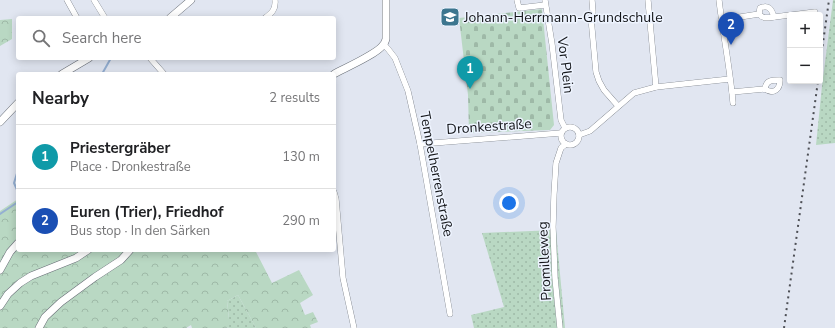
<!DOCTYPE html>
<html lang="en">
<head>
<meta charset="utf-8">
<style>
  :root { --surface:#fff; --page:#f2f2f2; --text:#202124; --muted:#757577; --line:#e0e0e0; --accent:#111827 }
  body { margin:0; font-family:"Nunito Sans",sans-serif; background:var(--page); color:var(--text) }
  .controls { position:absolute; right:12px; top:12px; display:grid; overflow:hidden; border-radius:4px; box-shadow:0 2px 10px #0003 }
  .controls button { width:36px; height:36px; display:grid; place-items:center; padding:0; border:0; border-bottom:1px solid var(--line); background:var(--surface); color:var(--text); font:20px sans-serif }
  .you { position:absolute; left:509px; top:203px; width:14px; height:14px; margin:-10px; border:3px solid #fff; border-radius:50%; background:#1a73e8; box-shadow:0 0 0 6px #1a73e833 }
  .badge { display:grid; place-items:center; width:26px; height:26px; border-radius:50%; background:var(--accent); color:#fff; font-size:13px; font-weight:700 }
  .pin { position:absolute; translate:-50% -33px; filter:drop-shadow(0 1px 2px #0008) }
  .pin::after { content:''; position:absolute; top:21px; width:14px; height:12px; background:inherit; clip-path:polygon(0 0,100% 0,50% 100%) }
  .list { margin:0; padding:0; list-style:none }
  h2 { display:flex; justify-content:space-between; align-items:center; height:52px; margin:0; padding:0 16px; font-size:17px }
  h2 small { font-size:13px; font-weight:400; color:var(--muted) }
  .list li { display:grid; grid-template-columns:26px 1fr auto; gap:12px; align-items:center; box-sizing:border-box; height:64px; padding:0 16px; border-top:1px solid var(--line) }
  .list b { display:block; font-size:15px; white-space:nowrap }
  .list p { margin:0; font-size:13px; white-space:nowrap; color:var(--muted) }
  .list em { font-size:13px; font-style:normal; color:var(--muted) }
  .icon { flex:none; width:22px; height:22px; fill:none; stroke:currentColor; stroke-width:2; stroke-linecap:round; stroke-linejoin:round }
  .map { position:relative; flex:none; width:835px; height:328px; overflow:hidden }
  .search { position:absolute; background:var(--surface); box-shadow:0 2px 10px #0003; left:16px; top:16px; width:320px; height:44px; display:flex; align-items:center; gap:10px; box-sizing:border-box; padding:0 14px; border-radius:4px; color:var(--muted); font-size:15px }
  .panel { position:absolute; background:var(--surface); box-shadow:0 2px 10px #0003; left:16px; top:72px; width:320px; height:180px; border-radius:4px }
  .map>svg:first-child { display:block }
</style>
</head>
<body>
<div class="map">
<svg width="835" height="328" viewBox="0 0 835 328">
  <defs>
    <pattern id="grass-dots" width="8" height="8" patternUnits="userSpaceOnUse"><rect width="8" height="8" fill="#b9d8c3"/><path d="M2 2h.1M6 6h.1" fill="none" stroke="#9eb9a7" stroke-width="1.8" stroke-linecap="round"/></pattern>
    <pattern id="forest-crowns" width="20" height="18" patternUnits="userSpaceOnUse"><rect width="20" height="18" fill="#b9d8c3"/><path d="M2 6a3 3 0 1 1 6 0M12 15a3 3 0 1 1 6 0" fill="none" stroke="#9eb9a7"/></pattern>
    <pattern id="cemetery-stones" width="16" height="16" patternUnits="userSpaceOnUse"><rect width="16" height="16" fill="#b9d8c3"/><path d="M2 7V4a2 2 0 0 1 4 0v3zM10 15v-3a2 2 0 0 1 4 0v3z" fill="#9eb9a7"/></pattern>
  </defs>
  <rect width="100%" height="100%" fill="#e1e6f1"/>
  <g fill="url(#grass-dots)">
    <polygon points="833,0 835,0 835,143 816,145 822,86"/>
    <polygon points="556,230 565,328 474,328 471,315 504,307 482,233"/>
    <polygon points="238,295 255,326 256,328 226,328 229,327 229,319 227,301"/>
  </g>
  <g fill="url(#forest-crowns)">
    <polygon points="12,19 12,39 0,46 0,20"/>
    <polygon points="18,199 18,250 255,250 272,283 299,270 313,295 300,303 305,315 313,312 318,322 310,325 311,328 256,328 238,295 227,301 229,319 229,327 226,328 192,328 191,325 186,328 0,328 0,211"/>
  </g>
  <polygon fill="url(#cemetery-stones)" points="542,9 554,125 550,130 469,133 468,95 459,18"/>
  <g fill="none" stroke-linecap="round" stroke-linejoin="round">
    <g stroke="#94afd2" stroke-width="2">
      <polyline points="102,74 111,58"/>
      <polyline points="18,170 14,183 18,192"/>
      <polyline points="0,214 18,202"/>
    </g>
    <g stroke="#686e77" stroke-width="6">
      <g id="minor">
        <polyline points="67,0 77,18"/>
        <polyline points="94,0 105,18"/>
        <polyline points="517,0 519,8 545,5"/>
        <polyline points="545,0 552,44 561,120 565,128"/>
        <polyline points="592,0 593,12 591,18 596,72 599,81 604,90 618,106"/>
        <polyline points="648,0 656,87"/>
        <path d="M719,0C723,34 730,68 733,103"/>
        <path d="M759,14C763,19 767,18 774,17"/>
        <polyline points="791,15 815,12"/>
        <path d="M265,18C272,13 276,9 275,0"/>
        <path d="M721,20L759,14L760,8C769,4 772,10 774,17L790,15"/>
        <polyline points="384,45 388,49 395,58 408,91 420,144 450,314"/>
        <polyline points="150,58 164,74"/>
        <path d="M732,92L765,89C774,95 780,89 780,80C772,80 766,80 765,89"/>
        <circle cx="570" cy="136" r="9"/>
        <polyline points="579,135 590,131 634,93 656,87 730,79"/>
        <polyline points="420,144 561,133"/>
        <polyline points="334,192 336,199 343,278 354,328"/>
        <polyline points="560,328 555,278 553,227 554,194 556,163 561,148 566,144"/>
      </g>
    </g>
    <g stroke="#686e77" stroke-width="8">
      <g id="tertiary">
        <polyline points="170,18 191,0"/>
        <polyline points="62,74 89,58"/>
        <path d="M334,74C345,68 377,54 383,45C385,43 385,42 386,39V0"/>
        <polyline points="0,122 18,103"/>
        <polyline points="0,270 10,252 18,243"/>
        <polyline points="0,306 8,294 20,283 31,276 76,258 88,250"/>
        <polyline points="39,328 45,317 61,302 95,277 121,260 130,250"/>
      </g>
    </g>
    <use href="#minor" stroke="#fff" stroke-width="5.5"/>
    <use href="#tertiary" stroke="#fff" stroke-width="7"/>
    <g stroke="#4d4f55" stroke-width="2" stroke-dasharray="2 4" stroke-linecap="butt">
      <polyline points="820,64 829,0"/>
      <polyline points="784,328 818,81"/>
    </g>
  </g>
  <defs>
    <g id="school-square" transform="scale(1)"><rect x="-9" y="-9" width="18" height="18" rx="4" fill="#3d768f" stroke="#eef4ff"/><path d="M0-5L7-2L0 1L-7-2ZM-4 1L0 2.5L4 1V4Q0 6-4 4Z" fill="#fff"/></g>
  </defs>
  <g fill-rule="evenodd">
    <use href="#school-square" x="450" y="17"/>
  </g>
  <g text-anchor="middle" stroke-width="3" stroke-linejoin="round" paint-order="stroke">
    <g font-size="14" fill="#14161a" stroke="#eef4ff" text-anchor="start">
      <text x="464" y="22">Johann-Herrmann-Grundschule</text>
    </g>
    <g font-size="14" fill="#14161a" stroke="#eef4ff">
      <text transform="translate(566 65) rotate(83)" y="5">Vor Plein</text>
      <text transform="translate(489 126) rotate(-4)" y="5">Dronkestraße</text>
      <text transform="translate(437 174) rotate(79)" y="5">Tempelherrenstraße</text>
      <text transform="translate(544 261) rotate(-93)" y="5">Promilleweg</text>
    </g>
  </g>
</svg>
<div class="controls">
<button>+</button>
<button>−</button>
</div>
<div class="you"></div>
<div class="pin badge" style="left:470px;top:89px;background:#0f9aa8">1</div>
<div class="pin badge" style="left:731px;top:45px;background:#1a4fb4">2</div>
<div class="search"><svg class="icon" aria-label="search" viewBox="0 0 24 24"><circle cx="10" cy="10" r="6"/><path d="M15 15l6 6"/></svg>Search here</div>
<section class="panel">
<h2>Nearby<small>2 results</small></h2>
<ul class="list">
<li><span class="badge" style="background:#0f9aa8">1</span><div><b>Priestergräber</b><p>Place · Dronkestraße</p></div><em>130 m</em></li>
<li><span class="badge" style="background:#1a4fb4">2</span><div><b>Euren (Trier), Friedhof</b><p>Bus stop · In den Särken</p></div><em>290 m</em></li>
</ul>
</section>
</div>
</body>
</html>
